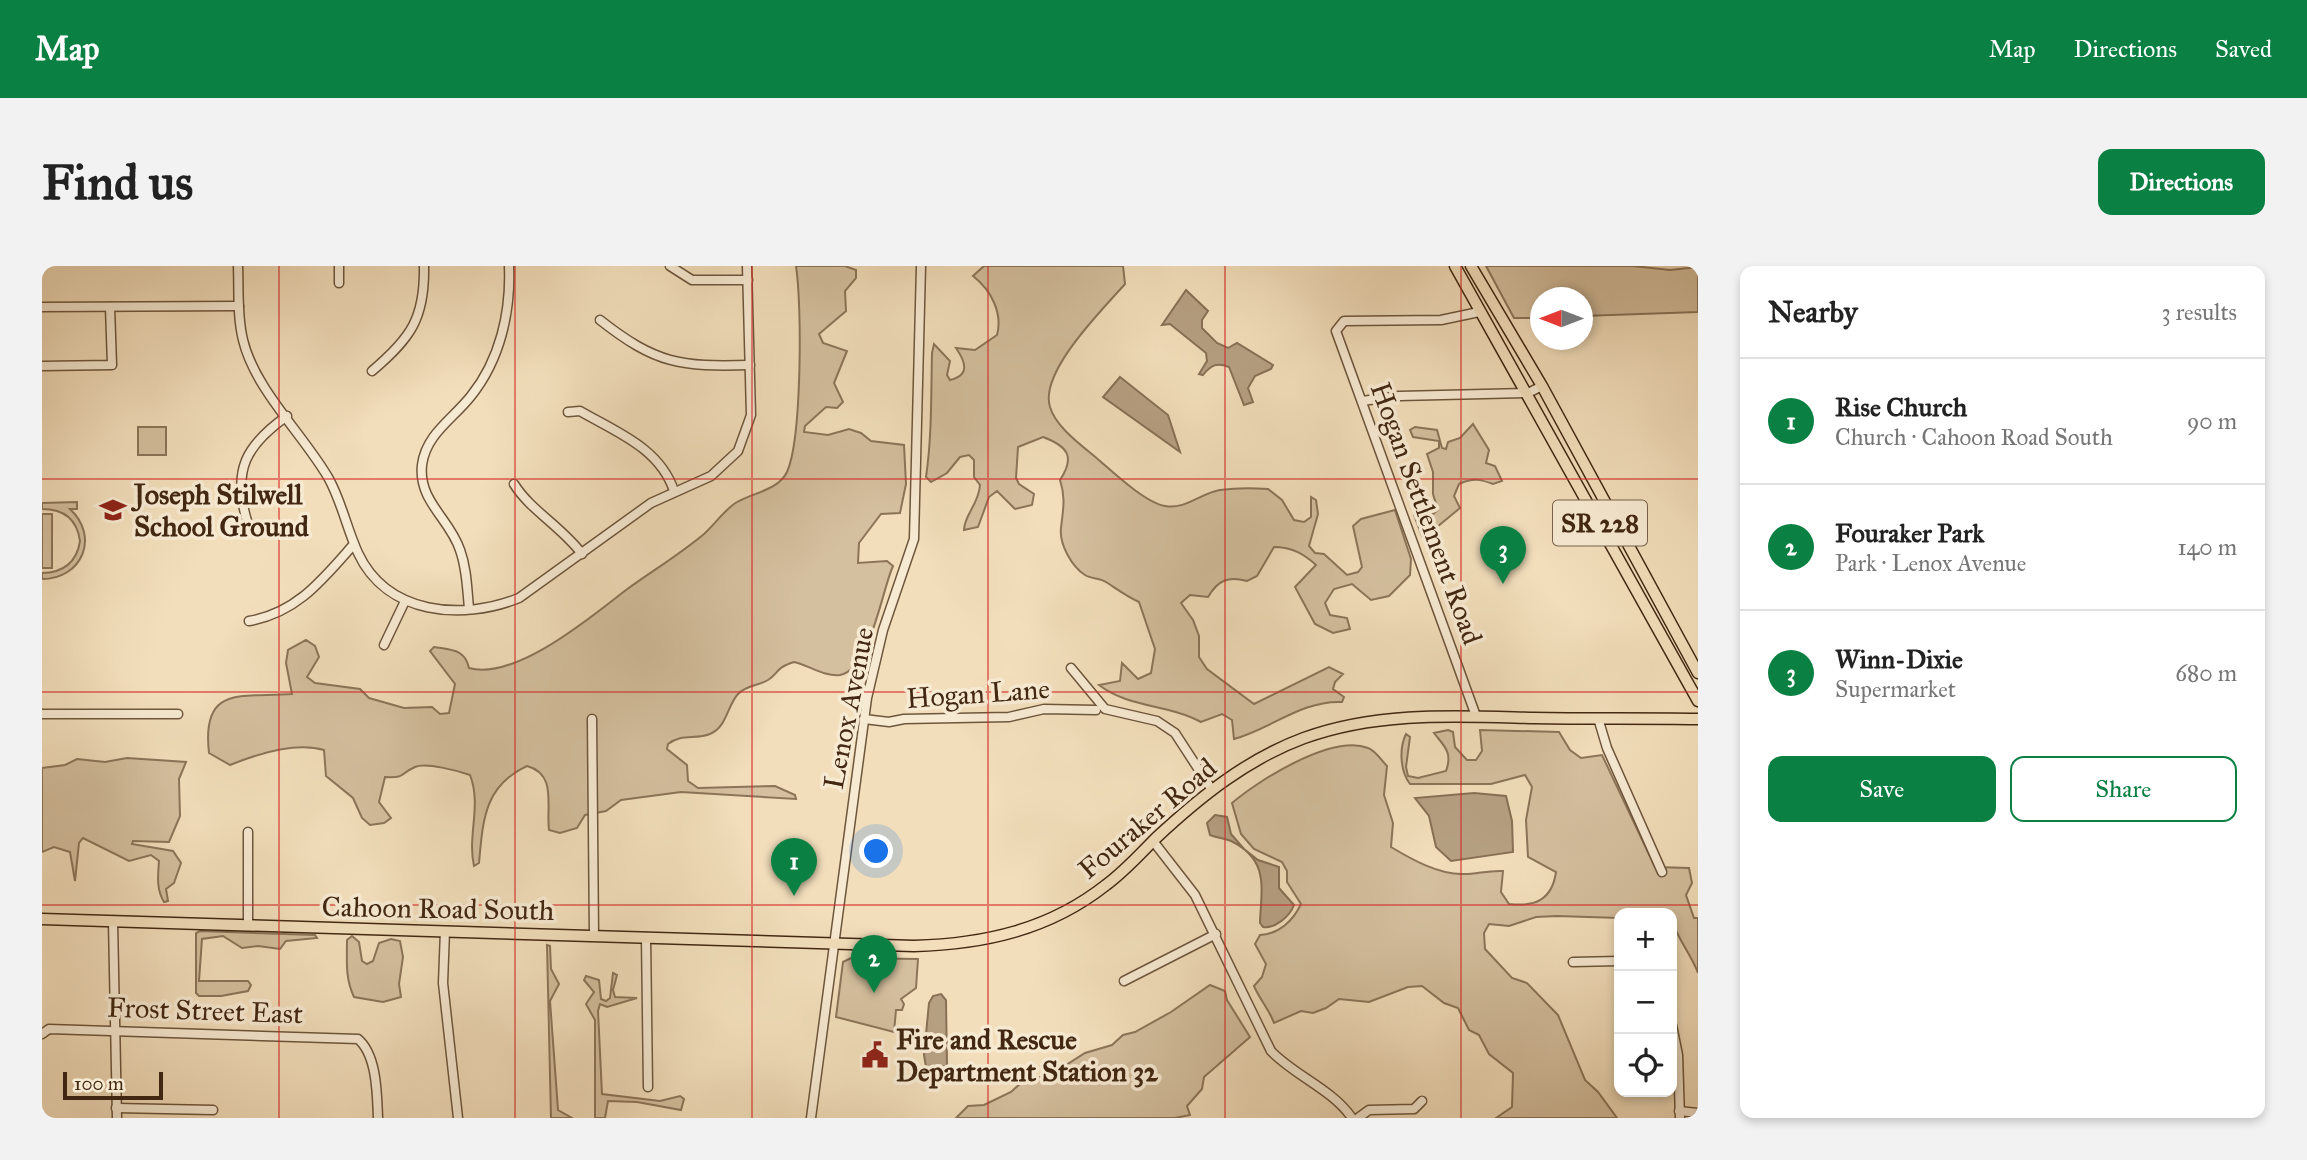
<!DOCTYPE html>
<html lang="en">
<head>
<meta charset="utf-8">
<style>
  :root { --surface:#fff; --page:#f2f2f2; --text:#222; --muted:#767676; --line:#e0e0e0; --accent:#0b8043 }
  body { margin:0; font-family:"IM FELL Great Primer",serif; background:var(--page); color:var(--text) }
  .controls { position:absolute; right:21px; bottom:21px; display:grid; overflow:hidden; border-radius:14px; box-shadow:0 4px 10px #0003 }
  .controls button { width:63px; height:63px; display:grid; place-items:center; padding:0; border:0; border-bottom:2px solid var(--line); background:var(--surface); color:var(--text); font:35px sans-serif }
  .compass { position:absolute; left:1488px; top:21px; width:63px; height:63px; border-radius:50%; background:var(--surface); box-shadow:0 4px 10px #0003; rotate:270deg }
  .scale { position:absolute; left:21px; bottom:18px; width:100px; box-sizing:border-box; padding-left:7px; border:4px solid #422812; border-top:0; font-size:19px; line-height:24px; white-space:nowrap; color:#422812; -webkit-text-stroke:5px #f7ead3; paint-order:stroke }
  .you { position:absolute; left:835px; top:586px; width:24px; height:24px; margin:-18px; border:5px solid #fff; border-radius:50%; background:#1a73e8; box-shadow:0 0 0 10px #1a73e833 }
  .badge { display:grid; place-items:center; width:46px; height:46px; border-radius:50%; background:var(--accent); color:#fff; font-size:23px; font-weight:700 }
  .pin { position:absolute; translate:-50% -58px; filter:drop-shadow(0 2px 4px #0008) }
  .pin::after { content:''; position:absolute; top:37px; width:24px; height:21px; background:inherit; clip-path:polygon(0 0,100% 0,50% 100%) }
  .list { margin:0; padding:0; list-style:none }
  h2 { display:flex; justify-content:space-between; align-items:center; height:91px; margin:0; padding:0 28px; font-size:30px }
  h2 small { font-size:23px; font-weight:400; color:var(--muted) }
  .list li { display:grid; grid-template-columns:46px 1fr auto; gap:21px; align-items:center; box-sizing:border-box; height:126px; padding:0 28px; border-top:2px solid var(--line) }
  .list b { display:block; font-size:26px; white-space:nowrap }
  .list p { margin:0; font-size:23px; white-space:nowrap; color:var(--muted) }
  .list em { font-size:23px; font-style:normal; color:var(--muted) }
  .actions { display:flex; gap:14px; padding:21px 28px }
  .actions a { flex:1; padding:16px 0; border:2px solid var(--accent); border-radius:14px; text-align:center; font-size:24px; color:var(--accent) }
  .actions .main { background:var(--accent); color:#fff }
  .icon { flex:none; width:38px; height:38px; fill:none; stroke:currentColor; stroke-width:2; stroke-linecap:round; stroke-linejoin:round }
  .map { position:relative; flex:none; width:1656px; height:852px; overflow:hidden; border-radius:14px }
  header { display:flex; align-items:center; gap:42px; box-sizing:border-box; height:98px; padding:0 35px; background:var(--accent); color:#fff }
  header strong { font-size:33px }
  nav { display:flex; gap:38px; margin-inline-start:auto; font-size:24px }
  .intro { display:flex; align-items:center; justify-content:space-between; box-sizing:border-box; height:168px; padding:0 42px }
  h1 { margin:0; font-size:49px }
  .button { padding:18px 32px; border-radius:14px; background:var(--accent); color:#fff; font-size:24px; font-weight:700 }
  main { display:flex; gap:42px; padding:0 42px }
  aside { flex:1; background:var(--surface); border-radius:14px; box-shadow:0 4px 10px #0003 }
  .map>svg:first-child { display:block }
</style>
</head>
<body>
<header>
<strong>Map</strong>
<nav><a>Map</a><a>Directions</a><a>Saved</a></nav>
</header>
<div class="intro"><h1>Find us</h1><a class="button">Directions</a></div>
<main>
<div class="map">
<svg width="1656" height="852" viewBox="0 0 1656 852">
  <rect width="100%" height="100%" fill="#f2debb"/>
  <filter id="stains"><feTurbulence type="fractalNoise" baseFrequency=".00286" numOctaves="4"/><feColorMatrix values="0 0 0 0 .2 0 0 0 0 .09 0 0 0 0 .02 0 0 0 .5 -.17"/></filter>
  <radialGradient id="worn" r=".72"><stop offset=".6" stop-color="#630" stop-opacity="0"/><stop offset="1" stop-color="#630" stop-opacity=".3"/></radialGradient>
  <g fill="#d4bf9e" stroke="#8b7458" stroke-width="2">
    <path d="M754,0H803L814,4V12L803,25L804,45L777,68L781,77L805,85L792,117L801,136L795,142L784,141L763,160L762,166L786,169L807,163L819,167L829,175L862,179L864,218L858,247L839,248L817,277L816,297L845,295L851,300C840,324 828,404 798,409C783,411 766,399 752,396C733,402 737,407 726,414C716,420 704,419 696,428C685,440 685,461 668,468C653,474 640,467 626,478L625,483L645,499L646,515L656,522L733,520L753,529L754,533L639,526L579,534L564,545L543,549L535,562L518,567L507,564C504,539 515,508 485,500C442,520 441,554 437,597L432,600C425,569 440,540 428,509C416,505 384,496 373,501C357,508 365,512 343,511L337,536L349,552L342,557L328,559L320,552L311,532L284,510L282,484C254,476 215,488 188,499L167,487C159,418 200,432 250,428L244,397L246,384L264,374L273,380L277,391L265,411L273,417L318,423L327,432L362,442L390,441L398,448L407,447L413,418L388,385L392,381C409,384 423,383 427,402C473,415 549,351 584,324C610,305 637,289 662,268C672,259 681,246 692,238C708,227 736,225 745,206C760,173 760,38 754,0Z"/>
    <path d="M942,0H1081L1083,18C1061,43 997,106 1008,141C1014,162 1042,181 1058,195C1073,208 1104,237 1123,240C1143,244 1159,227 1178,224C1193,222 1211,222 1226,223L1240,234L1252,254L1262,256L1269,251V231L1274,234L1276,248L1267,280L1273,287L1282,288L1305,309L1316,306L1320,301L1311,260L1319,253L1353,244L1369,293L1368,309L1347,330L1329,334L1310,318L1292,323L1283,337L1288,349L1305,352L1308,363L1291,367L1273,358L1253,321L1274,299C1262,288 1250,281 1232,281L1215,310L1205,315C1186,310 1176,314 1166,331L1148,329L1139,337L1151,354L1157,370V391L1165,403L1212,438L1287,401L1301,408L1293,416L1291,423L1302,431L1300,436C1260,434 1229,463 1192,473L1190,454L1180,448L1159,456C1126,438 1087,442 1057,419L1078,415L1080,397L1096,413L1109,407L1113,383L1097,336C1084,330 1075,323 1064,316C1058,312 1049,313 1043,309C1030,301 1017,278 1019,262C1021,244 1024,232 1018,214C1034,190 1025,180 1001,171L976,181L974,212L977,218L992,228L990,239L973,243L955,225L947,231L936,261L922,264C922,249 937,238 938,219L932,211V194L927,189L918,191L905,207L889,216L884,211C890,170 889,129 890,87L892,78L908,95L905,109L908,114C929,109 923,95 914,82L933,84L955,69C961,47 949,24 931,10Z"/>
    <polygon points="1444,0 1591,0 1628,4 1656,1 1656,46 1541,50 1540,32 1498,32 1498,52 1472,52"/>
    <path d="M1431,158L1447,184L1444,197L1453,200L1460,215L1451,218C1438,213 1431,212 1417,218L1412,230L1418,242L1383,271L1380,270L1372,249L1376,245L1391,248L1396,244L1391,228V206L1385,188L1397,182V175L1371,171L1368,164L1373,161L1395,164L1400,182L1404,183L1406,176L1418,172Z"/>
    <rect x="96" y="161" width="28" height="28"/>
    <path d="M35,236V243H28C58,271 40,313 0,313V307C21,307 35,296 38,275C35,253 21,243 0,243V237Z"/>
    <rect x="0" y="248" width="10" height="54"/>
    <path d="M1406,464L1411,466L1413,481L1425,494H1434L1440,485L1438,464L1517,466L1528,484L1539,492L1560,489L1613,601L1647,602L1650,617L1644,629L1652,652H1656V707C1649,687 1630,667 1630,647H1577V652L1515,650L1494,651L1467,660L1447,658L1442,667L1443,683L1470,712L1485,717L1516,749L1543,814L1556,826L1575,852H1454L1470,841L1471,807L1447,788L1437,769L1427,764L1416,742L1402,737L1380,720L1366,721L1327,736L1297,733L1284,742L1271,747L1259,745L1232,757C1227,743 1218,734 1212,720L1220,711L1224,698L1213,678L1218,669C1237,668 1251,655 1259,638L1245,616V605L1240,596L1212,583L1199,568L1190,537C1217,514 1290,468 1326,482C1333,484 1340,495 1345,500L1342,529L1351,557L1349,581C1369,593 1397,609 1422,608C1435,608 1447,604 1461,605L1459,626L1467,638C1493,641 1510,634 1514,606L1486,591L1484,554L1490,521L1483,509L1449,518H1368C1358,505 1357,482 1364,468L1368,471L1364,501L1366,510L1376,512L1404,505C1411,486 1402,480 1392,467Z"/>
    <path d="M85,492L144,496L137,513L138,550L127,576L91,575L90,578L131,585L139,597L132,617L124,623L126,635L122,636C114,623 116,609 117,595L109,589L87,595L41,572L37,577L33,615L28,586L12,581L0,586V502L23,499L35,493L63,496Z"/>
    <polygon points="158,665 273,669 275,672 244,675 238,683 216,680 200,682 181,670 160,673 157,715 206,715 209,719 206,725 179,730 157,730 154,727 154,667"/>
    <path d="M310,670L317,676L320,695L325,698L331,695L337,677L349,673L358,675L361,691L357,718L359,731L341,736L312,731C303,712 305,695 305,674Z"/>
    <polygon points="505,679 508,680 509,703 517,718 508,735 516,844 530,852 509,852"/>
    <polygon points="809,692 876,693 874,722 859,733 862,738 860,744 854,744 852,766 794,751 801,696"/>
    <polygon points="571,707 575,709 571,724 573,731 595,732 565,741 558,738 556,745 560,828 618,835 638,830 642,833 639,844 595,836 566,835 563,852 553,852 553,754 544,738 552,726 542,714 544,710 557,714 559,733 564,735 568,732"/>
    <polygon points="1168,719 1183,725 1185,734 1208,771 1162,811 1160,823 1145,840 1148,849 1133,852 914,852 926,840 942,839 969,826 980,816 1010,808 1043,787 1070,779 1081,769 1093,766 1129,746"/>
  </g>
  <g fill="#b6a082" stroke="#887055" stroke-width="2">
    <path d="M1144,24L1166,45L1160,54V62L1175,77L1186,82L1195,77L1231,99L1229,103L1213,110L1206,122L1211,136L1202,139L1187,101C1175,96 1169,99 1161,109L1157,108L1165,95L1164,87L1128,58L1120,59Z"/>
    <polygon points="1078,111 1126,149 1138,186 1061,131"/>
    <polygon points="1432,527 1464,530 1470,555 1471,586 1409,595 1394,581 1387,550 1373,532"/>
    <path d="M1173,549L1185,551L1189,568L1202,583L1216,594L1237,601V622L1252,639C1248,650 1233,663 1221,661L1218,657C1219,623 1228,594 1189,575C1182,572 1175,572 1168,569L1165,557Z"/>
    <polygon points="899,728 904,734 905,800 884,801 882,789 887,737 891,730"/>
  </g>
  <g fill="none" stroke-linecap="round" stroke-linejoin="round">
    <g stroke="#6e563c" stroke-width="11">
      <g id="minor">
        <path d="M196,0C197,24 195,50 201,74C213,124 262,169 287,213C300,237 305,263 316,287C345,349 420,355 477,332L609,237L669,210L696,185L709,149L705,0"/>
        <polyline points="297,0 297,17"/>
        <polyline points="628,0 650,14 706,14"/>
        <polyline points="0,41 197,40"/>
        <path d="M558,54C614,98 638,101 708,99"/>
        <polyline points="0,100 70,99 68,41"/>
        <path d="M330,105C369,72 383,52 382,0"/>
        <polyline points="1320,135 1357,130 1486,127 1500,120"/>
        <path d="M526,146L538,145C574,166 618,182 632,225"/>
        <path d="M472,218C488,244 520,261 540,288"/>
        <path d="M205,255C190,204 204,179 245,150"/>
        <path d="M427,342C425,323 425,303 418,284C408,253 376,235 380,199C384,168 411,153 429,130C458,94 469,46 467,0"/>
        <path d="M207,355C255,347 281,313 312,278"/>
        <polyline points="342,379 363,335"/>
        <polyline points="1029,402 1063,443 1115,455 1133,467 1170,524"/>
        <polyline points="0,448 136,448"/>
        <polyline points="1434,450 1294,65 1302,55 1399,54 1437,46"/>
        <polyline points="1556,452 1565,482 1620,606"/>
        <polyline points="550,453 552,670"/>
        <polyline points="822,453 847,456 862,453 967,451 1002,443 1054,444"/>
        <path d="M1111,575L1153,629L1229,785C1253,810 1290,823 1310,852"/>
        <polyline points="71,655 75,852"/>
        <polyline points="206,660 206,566"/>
        <polyline points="403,665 401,717 416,852"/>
        <polyline points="604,671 606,821"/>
        <polyline points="1531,696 1577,695"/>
        <polyline points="1082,715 1174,668"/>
        <polyline points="1630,759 1636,789 1638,852"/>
        <path d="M0,768L7,763L316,773C335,789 335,828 336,852"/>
        <polyline points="74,842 171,844"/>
        <polyline points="1637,845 1656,847"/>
        <polyline points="769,852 825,432 841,364 872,273 879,0"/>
        <polyline points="1316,852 1327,844 1372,843 1380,835"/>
      </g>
    </g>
    <g stroke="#422812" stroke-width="13">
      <g id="major">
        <polyline points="1413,0 1656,435"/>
        <polyline points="1429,0 1500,120 1656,407"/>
        <path d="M0,653L872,680C942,678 1007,664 1064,619C1083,605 1098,588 1114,572C1158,531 1205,493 1262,472C1336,445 1415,450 1492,452C1547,453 1601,452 1656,453"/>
      </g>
    </g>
    <use href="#minor" stroke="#f7ead3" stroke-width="8"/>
    <use href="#major" stroke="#f2debb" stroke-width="10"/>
  </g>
  <path fill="none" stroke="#d62828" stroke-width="2" stroke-opacity="0.55" d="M237,0V852M473,0V852M710,0V852M946,0V852M1183,0V852M1419,0V852M0,213H1656M0,426H1656M0,639H1656"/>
  <defs>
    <g id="school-bare" transform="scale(2.1)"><path d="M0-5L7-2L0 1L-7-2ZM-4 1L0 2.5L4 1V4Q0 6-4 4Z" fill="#8f2418" stroke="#f7ead3" stroke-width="2.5" paint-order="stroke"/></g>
    <g id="civic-bare" transform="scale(2.1)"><path d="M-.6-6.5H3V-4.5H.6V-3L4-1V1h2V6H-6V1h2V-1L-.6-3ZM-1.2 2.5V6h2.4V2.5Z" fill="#8f2418" stroke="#f7ead3" stroke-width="2.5" paint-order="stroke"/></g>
  </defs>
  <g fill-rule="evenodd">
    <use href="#school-bare" x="71" y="244"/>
    <use href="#civic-bare" x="833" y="789"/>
  </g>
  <g text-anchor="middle" stroke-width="7" stroke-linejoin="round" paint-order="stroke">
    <rect fill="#f7ead3" stroke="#78624c" stroke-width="2" x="1511" y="234.5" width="94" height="45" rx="5"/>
    <g font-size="26" font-weight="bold" fill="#422812">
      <text x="1558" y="266">SR 228</text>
    </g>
    <g font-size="28" font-weight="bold" fill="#422812" stroke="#f7ead3" text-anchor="start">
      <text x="92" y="238">Joseph Stilwell<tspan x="92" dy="32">School Ground</tspan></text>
      <text x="854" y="783">Fire and Rescue<tspan x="854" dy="32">Department Station 32</tspan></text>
    </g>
    <g font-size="28" fill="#422812" stroke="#f7ead3">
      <text transform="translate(1385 247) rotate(70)" y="10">Hogan Settlement Road</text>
      <text transform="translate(936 427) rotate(-4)" y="10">Hogan Lane</text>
      <text transform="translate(806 442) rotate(-79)" y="10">Lenox Avenue</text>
      <text transform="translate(1105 552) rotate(-40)" y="10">Fouraker Road</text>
      <text transform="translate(396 642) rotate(1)" y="10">Cahoon Road South</text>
      <text transform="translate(163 744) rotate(2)" y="10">Frost Street East</text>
    </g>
  </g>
  <rect width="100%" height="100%" filter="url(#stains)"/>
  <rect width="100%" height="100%" fill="url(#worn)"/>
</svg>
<div class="controls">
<button>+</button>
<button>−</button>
<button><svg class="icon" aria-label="locate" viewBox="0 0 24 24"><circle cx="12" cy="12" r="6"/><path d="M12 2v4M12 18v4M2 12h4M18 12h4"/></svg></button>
</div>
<svg class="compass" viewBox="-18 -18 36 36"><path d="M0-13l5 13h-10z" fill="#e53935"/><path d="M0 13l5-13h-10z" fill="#767676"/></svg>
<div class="scale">100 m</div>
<div class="you"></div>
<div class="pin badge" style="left:752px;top:630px">1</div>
<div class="pin badge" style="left:832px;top:727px">2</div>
<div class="pin badge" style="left:1461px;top:318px">3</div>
</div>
<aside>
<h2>Nearby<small>3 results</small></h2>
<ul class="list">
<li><span class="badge">1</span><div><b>Rise Church</b><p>Church · Cahoon Road South</p></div><em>90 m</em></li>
<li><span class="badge">2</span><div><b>Fouraker Park</b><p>Park · Lenox Avenue</p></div><em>140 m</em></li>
<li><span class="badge">3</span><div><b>Winn-Dixie</b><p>Supermarket</p></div><em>680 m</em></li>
</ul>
<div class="actions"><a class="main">Save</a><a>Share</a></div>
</aside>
</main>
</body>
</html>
